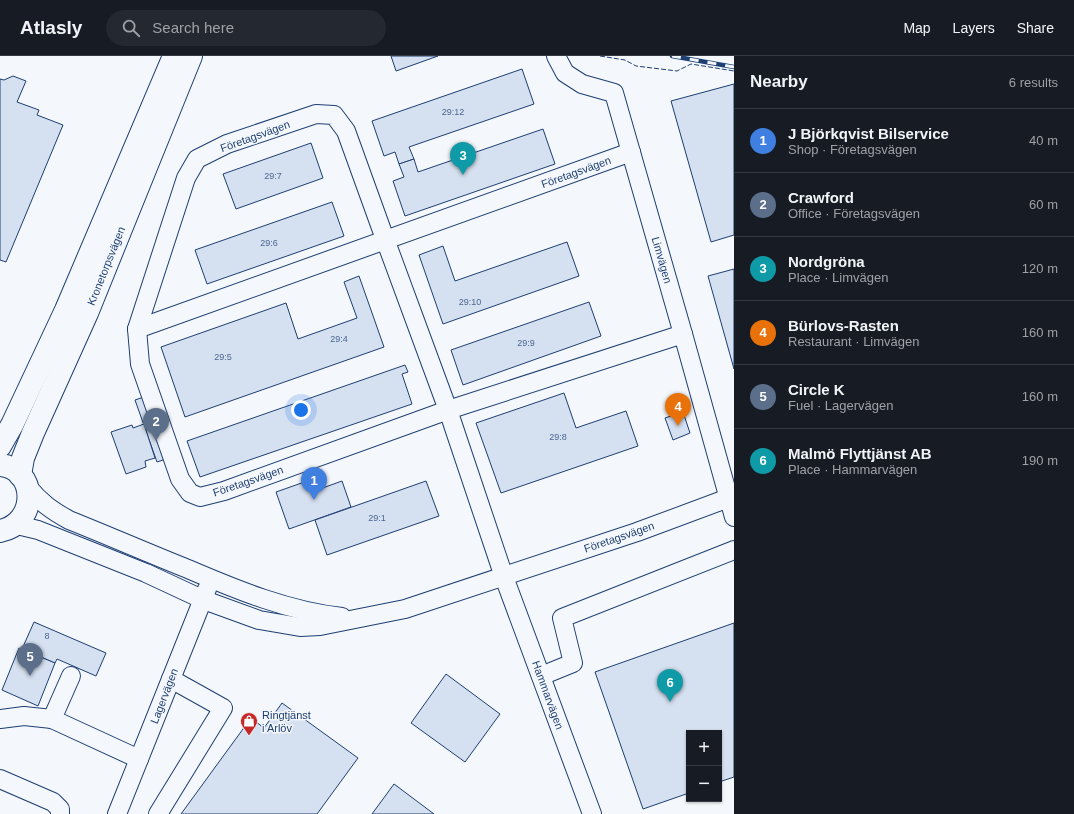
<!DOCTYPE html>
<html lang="en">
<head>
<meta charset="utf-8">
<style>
  :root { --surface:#171b24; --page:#242831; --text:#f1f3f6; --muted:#9ea1a6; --line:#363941; --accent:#ea580c }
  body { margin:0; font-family:Helvetica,sans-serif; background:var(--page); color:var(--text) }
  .controls { position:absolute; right:12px; bottom:12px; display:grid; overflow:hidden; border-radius:0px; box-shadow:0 1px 3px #0004 }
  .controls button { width:36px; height:36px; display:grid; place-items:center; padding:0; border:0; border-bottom:1px solid var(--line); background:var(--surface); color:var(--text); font:20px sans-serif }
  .you { position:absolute; left:301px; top:354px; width:14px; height:14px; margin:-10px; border:3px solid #fff; border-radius:50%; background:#1a73e8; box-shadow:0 0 0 6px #1a73e833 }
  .badge { display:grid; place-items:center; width:26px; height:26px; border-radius:50%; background:var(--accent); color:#fff; font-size:13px; font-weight:700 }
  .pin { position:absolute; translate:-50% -33px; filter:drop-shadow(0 1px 2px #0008) }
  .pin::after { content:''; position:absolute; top:21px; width:14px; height:12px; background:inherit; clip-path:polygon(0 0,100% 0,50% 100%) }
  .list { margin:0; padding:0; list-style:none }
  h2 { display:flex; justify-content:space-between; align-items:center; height:52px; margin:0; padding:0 16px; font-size:17px }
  h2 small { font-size:13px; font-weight:400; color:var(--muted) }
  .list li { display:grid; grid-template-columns:26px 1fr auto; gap:12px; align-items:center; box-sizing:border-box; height:64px; padding:0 16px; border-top:1px solid var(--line) }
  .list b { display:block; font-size:15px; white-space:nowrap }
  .list p { margin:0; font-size:13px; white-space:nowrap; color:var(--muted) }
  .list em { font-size:13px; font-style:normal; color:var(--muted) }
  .icon { flex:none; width:22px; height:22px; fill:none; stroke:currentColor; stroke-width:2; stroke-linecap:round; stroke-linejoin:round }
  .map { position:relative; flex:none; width:734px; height:758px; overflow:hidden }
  header { display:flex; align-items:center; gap:24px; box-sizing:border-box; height:56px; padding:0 20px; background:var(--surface); border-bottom:1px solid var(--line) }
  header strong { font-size:19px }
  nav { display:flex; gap:22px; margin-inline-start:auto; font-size:14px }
  .search { width:280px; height:36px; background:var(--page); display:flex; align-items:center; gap:10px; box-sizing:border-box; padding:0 14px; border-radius:22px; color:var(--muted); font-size:15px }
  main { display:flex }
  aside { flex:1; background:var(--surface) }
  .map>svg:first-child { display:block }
</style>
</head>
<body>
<header>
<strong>Atlasly</strong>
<div class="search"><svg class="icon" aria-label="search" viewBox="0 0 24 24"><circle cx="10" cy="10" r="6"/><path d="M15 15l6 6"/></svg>Search here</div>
<nav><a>Map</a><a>Layers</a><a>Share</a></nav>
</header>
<main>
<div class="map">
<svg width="734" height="758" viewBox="0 0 734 758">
  <rect width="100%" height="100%" fill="#f4f7fb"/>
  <g fill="#d5e0f0" stroke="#1d3f73">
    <polygon points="391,0 438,0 396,15"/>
    <polygon points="522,13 534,48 409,91 414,103 399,108 395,96 384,100 372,65"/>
    <polygon points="13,20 26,25 17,46 39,54 37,59 63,69 6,206 0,204 0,23 4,24"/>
    <polygon points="734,28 734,179 711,186 671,45"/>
    <polygon points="543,73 555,108 405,160 393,125 404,121 399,108 414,103 418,116"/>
    <polygon points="311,87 323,122 236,153 223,118"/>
    <polygon points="332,146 344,180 207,228 195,194"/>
    <polygon points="567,186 579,220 443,268 419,199 443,190 455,225"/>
    <polygon points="734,213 734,313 708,220"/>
    <polygon points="359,220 384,291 185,361 161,291 286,247 298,283 357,262 344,226"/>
    <polygon points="589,246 601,280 463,329 451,294"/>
    <polygon points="405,309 408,316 402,318 412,348 200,421 187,385"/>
    <polygon points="564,337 576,372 626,355 638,390 501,437 476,367"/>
    <polygon points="147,340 169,402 157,406 135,344"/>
    <polygon points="683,356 690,377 673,384 665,362"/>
    <polygon points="144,368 155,402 145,405 146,411 126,418 111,376 132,369 133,372"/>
    <polygon points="313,423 317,434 342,425 351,451 289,473 276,436"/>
    <polygon points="426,425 439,460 327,499 315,464"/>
    <polygon points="34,566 106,597 96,620 57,603 55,607 22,593"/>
    <polygon points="734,567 734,721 719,726 719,677 689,677 689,737 643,753 595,616"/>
    <polygon points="19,592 55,607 38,650 2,634"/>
    <polygon points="446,618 500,658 465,706 411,667"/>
    <polygon points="282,647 358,702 317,758 181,758 251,662 264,672"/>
    <polygon points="394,728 434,758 372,758"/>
  </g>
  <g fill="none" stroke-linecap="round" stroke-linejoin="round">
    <g stroke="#1d3f73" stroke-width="20">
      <g id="minor">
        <polyline points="556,0 565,17 582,28 614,37 683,278 734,461"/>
        <polyline points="137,273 631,96"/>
        <path d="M27,430C40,446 51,454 69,464C109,480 148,497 188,513C237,534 288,555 342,561"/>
        <polyline points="17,469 38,474 146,517 204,544 259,564 300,571 320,570 405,553 637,476 734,440"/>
        <polyline points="541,620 573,607 562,562 734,494"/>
        <polyline points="0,663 24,660 52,663 139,703"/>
        <polyline points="52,663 71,620"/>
        <polyline points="0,723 53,746 60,753 60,758"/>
        <polyline points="117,758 207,533"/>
        <polyline points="158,758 223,652 171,623"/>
        <polyline points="592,758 504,521 448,354 385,183 346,75 334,59 316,58 227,88 197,103 186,122 137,273 140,308 180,423 190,437 200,441 224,435 448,354 683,278"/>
      </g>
    </g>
    <g stroke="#1d3f73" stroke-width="24">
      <g id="major">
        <polyline points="0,390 12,369 66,254 174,0"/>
        <path d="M0,409C37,412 39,467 0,475"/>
        <polyline points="20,419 23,402 33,377 87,257 191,0"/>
      </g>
    </g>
    <use href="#minor" stroke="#f4f7fb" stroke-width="18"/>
    <use href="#major" stroke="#f4f7fb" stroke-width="22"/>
    <g stroke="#1d3f73" stroke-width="4.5">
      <polyline id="rail" points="672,0 734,11"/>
    </g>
    <use href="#rail" stroke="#f4f7fb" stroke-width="3" stroke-dasharray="9" stroke-linecap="butt"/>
    <polyline stroke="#1d3f73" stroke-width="1" stroke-dasharray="5 2" stroke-linecap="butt" points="600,0 625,4 636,10 677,15 691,8 734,15"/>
  </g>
  <defs>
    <g id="shop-pin" transform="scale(0.9)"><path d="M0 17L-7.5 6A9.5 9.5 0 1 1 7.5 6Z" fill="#c62828" stroke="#f4f7fb"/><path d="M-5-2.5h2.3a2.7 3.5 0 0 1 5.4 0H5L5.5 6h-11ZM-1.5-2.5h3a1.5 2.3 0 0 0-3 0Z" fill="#fff"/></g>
  </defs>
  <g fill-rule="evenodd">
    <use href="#shop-pin" x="249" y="665"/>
  </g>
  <g text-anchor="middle" stroke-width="3" stroke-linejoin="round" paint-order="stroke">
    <g font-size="9" fill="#4b6792">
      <text x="453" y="59">29:12</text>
      <text x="273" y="123">29:7</text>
      <text x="269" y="190">29:6</text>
      <text x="470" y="249">29:10</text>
      <text x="339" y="286">29:4</text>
      <text x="526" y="290">29:9</text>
      <text x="223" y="304">29:5</text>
      <text x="558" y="384">29:8</text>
      <text x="377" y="465">29:1</text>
      <text x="47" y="583">8</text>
    </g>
    <g font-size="11" fill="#1d3f73" stroke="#f4f7fb">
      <text transform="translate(255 80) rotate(-20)" y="4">Företagsvägen</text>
      <text transform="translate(576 116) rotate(-20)" y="4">Företagsvägen</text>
      <text transform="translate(662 204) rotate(74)" y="4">Limvägen</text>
      <text transform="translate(106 210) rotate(-68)" y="4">Kronetorpsvägen</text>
      <text transform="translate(248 425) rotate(-19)" y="4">Företagsvägen</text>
      <text transform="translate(619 481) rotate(-19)" y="4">Företagsvägen</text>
      <text transform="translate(548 639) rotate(70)" y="4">Hammarvägen</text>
      <text transform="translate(164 640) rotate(-69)" y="4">Lagervägen</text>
    </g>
    <g font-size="11" fill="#1d3f73" stroke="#f4f7fb" text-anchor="start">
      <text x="262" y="663">Ringtjänst<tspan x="262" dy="13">i Arlöv</tspan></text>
    </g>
  </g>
</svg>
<div class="controls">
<button>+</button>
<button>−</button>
</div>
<div class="you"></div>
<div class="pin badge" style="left:314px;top:444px;background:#3f7fe0">1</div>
<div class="pin badge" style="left:156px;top:385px;background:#5c6f8a">2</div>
<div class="pin badge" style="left:463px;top:119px;background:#0f9aa8">3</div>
<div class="pin badge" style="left:678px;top:370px;background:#e8710a">4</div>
<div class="pin badge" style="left:30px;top:620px;background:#5c6f8a">5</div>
<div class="pin badge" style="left:670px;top:646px;background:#0f9aa8">6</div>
</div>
<aside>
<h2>Nearby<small>6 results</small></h2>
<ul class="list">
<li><span class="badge" style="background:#3f7fe0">1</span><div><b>J Björkqvist Bilservice</b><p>Shop · Företagsvägen</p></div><em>40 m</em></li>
<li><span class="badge" style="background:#5c6f8a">2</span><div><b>Crawford</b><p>Office · Företagsvägen</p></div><em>60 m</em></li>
<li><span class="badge" style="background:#0f9aa8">3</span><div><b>Nordgröna</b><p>Place · Limvägen</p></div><em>120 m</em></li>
<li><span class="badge" style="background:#e8710a">4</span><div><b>Bürlovs-Rasten</b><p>Restaurant · Limvägen</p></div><em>160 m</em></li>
<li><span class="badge" style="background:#5c6f8a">5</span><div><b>Circle K</b><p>Fuel · Lagervägen</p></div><em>160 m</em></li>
<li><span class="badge" style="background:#0f9aa8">6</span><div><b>Malmö Flyttjänst AB</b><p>Place · Hammarvägen</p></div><em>190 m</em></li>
</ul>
</aside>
</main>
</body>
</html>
